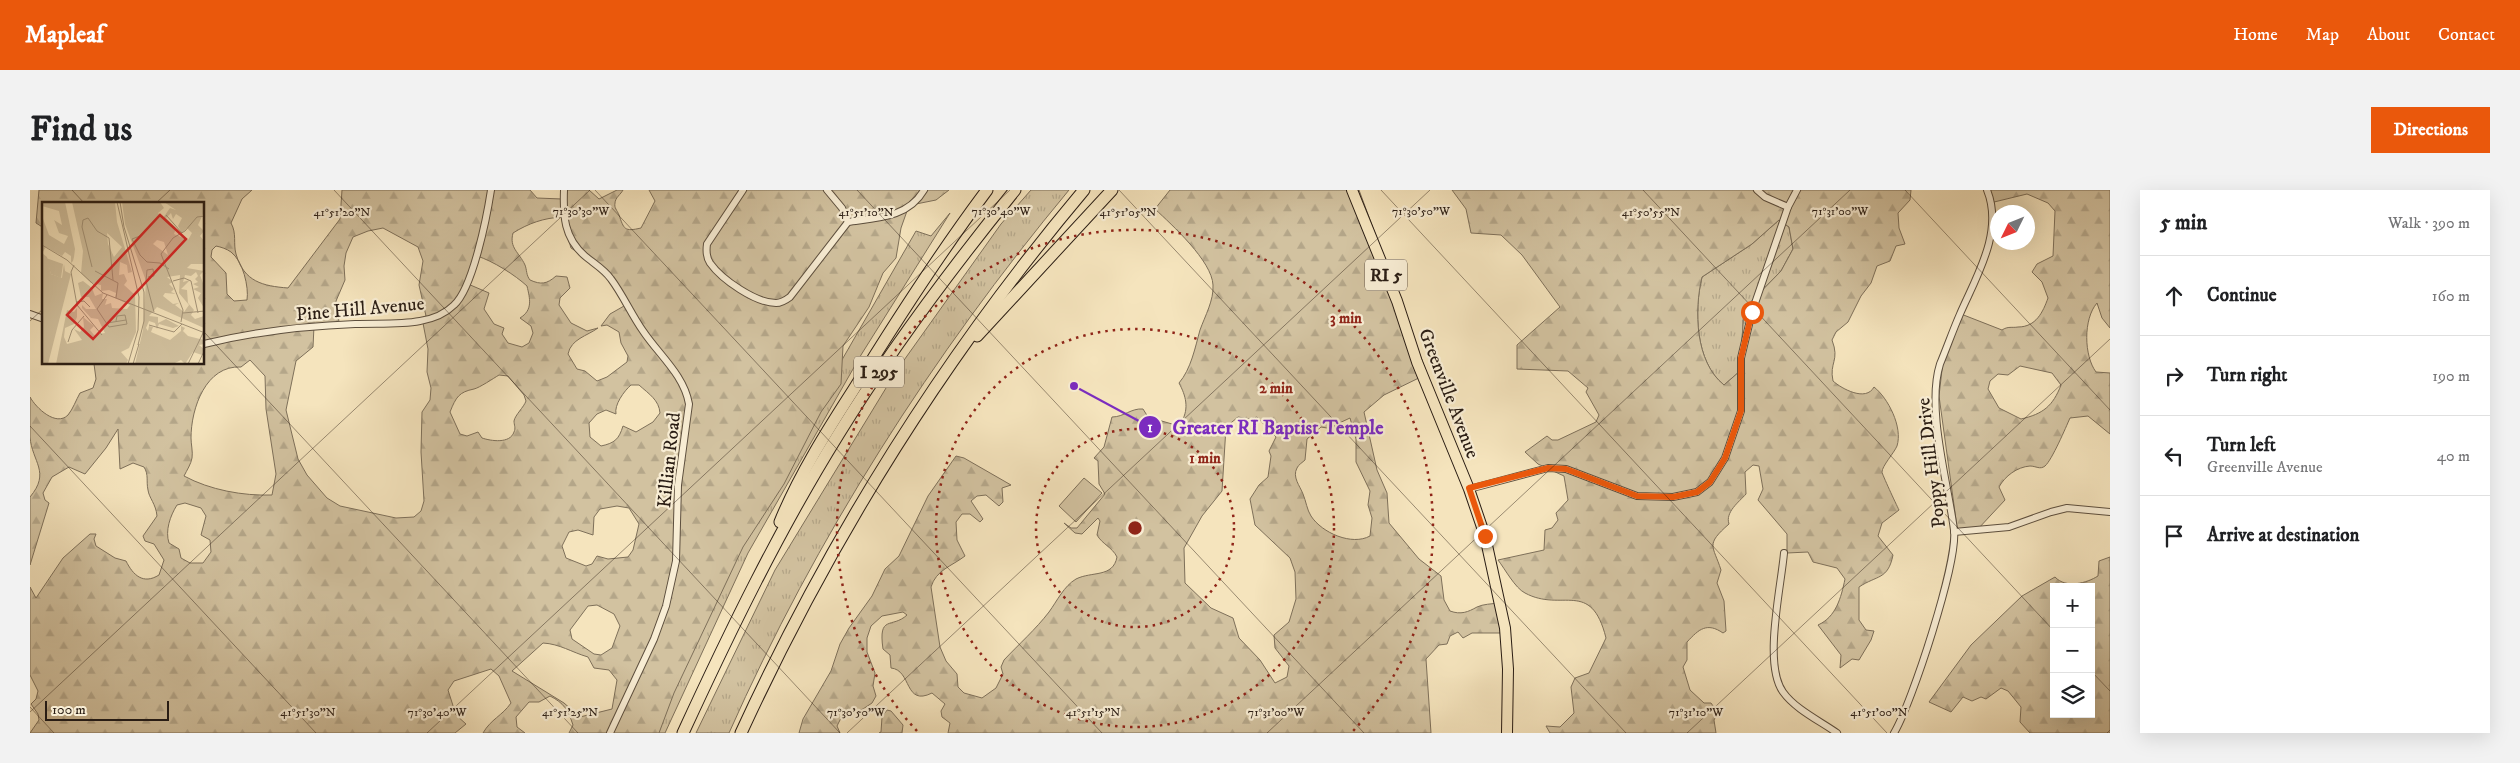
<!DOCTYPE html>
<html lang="en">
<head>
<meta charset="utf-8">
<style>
  :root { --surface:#fff; --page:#f2f2f2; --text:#202124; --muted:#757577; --line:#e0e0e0; --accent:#ea580c }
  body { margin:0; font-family:"IM FELL DW Pica",serif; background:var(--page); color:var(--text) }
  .controls { position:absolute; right:15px; bottom:15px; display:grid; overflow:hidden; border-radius:0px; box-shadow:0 5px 20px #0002 }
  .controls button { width:45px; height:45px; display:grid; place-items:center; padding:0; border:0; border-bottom:1px solid var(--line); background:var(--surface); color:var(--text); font:25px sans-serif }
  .compass { position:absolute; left:1960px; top:15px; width:45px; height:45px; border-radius:50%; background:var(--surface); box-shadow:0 5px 20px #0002; rotate:227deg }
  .scale { position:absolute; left:15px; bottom:12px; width:124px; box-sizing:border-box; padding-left:5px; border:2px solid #2a1d14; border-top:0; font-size:14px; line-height:18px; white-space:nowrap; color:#2a1d14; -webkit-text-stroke:4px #f8edd4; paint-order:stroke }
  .stop { position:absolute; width:15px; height:15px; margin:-11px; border:4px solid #ea580c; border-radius:50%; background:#fff }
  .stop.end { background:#ea580c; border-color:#fff; box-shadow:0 1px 5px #0008 }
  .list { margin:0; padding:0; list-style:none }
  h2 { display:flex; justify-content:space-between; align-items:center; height:65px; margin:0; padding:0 20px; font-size:21px }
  h2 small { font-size:16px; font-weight:400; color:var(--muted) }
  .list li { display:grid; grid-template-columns:32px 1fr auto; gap:15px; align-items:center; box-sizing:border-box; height:80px; padding:0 20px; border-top:1px solid var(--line) }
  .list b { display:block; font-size:19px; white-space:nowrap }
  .list p { margin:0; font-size:16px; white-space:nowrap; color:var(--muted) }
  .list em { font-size:16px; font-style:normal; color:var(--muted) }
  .icon { flex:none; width:28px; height:28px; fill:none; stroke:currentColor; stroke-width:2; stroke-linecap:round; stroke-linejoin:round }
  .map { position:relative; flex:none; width:2080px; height:543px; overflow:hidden; border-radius:0px }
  header { display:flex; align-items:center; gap:30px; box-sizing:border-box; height:70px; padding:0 25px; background:var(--accent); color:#fff }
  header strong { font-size:24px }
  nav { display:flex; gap:28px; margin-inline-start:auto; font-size:18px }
  .intro { display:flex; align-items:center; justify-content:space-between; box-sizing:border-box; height:120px; padding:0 30px }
  h1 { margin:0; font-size:35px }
  .button { padding:12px 22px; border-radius:0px; background:var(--accent); color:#fff; font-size:18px; font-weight:700 }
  main { display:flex; gap:30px; padding:0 30px }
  aside { flex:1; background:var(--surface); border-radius:0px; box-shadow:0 5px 20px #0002 }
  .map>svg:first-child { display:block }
</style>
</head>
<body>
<header>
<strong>Mapleaf</strong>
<nav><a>Home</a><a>Map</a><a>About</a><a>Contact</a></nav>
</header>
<div class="intro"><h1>Find us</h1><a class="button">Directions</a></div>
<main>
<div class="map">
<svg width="2080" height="543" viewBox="0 0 2080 543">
  <defs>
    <pattern id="grass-tufts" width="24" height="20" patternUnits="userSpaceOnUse" patternTransform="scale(1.25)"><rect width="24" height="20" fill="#d2c2a0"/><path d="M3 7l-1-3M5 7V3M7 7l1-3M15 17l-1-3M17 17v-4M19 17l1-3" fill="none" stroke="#b4a689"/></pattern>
    <pattern id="forest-firs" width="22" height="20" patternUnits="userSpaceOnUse" patternTransform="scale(1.25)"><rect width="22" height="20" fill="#d2c2a0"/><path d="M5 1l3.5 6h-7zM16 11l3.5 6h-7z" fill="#b4a689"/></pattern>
  </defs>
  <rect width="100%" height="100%" fill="#f5e4bd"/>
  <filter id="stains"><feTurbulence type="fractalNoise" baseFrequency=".004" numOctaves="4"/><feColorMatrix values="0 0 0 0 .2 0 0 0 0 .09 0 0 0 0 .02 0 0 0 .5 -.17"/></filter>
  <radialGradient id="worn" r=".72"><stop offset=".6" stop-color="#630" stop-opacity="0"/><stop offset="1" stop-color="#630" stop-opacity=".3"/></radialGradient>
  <g fill="url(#grass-tufts)" stroke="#7e705a">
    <path d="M1001,0H1039C902,165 786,347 699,543H666L745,380L867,180L971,34Z"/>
    <polygon points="920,23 831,165 718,363 635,543 611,543 697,370 886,41 901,46"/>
    <path d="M1749,30L1759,37L1763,59L1751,81L1714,119L1710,181L1694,195C1665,172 1664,120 1672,87L1722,54Z"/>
  </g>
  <g fill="url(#forest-firs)" stroke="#7e705a" fill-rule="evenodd">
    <path d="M9,0H222L212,9L201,33C207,44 203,53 206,64C214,92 233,96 258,98L310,29L312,0H500L507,8L532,9L533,0H559L569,9L587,0H593C591,4 585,8 585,13C584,18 587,20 589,25C594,39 594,42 611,38L625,11L619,0H919L906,10L886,14L877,21L871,38L866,68L853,83L839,117L813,156L811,194L791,222L754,294L713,357L644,503L629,543H539L543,535C538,520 534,513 520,506L509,512H499L486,527L487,537L495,543H453C461,529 472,526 481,513L469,486L461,479L424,491L418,500L426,525L436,534L425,543H0L9,530L8,524L1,514L6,509L8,501L0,485V397L6,408L33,368L60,344H66L64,349L66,356L85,368L96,371C103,385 113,395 129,385L134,370L124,354L115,351L113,346L127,326C126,314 119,308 118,300C116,291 119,285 114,277L103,273L90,279L88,239L76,258L55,284L39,277L22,287L13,303L15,310L19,313L0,375V307C21,282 2,272 0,247C0,234 0,220 0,207C6,218 26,237 38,225C43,219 46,210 50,203L63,198L66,189L64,174H174V14H14V38L6,33ZM532,27L541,58C568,75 579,88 594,116L580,124L571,136L577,135L589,142L591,153L598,166L597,172L577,187L567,191L555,181L547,179L538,164C541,149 557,146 568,138L557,141L541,133L529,115L530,108L540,98L537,87L526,86C517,94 511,95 500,90C496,85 497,80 495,75C489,62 479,58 483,43C499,33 514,28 532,27ZM353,38L388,57L393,71L389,95L396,126L392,128L398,159L397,182L401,198L400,210L392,222L391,262L394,311L391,321L384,327L366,328L310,316L297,308L277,285L268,269L256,220L266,171L283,157L284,136L309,132L306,111L315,90L314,76L316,63L323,47L338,41ZM186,56C191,57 197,59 201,62C213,71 219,97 217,110L204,111L197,104L196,83L181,67L182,60ZM447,66C463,71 485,85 497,96C500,109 503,120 490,128L501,136L503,143L499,153L492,157L478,153L472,144L474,138L464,134L454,119L459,103L438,94ZM220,170L235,186L236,219L246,284L242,305C213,306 180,300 154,286C157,280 161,274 162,268C163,262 161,254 161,248C161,218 176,175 211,177ZM469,185L478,186L494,205L496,211C494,217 485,225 484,231C484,235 486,238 484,242C480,254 461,251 452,248L448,242L437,246L430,244L420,222C426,207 429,202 444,199C449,198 464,188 469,185ZM601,195H609C619,204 629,210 630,223L623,232L606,242L593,236C589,249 585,253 571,256L560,247L559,233L567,224L576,220L586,224C584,215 594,201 601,195ZM155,313L171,318L176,326L171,345L180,350L181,362L173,373H160L151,368L149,359L139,353C135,341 140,326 147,315ZM587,316L599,318L609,334L603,360L598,367L578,369L567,366L562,374L556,376L536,368L532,356L539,342L548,340L563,345L564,327L570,319ZM567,415L584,424L590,436L582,458L571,465L564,464L542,449L540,440L558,416ZM513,453C530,454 541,462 558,467L564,478L579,480L587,490L582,519L550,527L534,513L482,481Z"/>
    <path d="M1140,0H1329L1397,184L1354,205L1334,222L1347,280L1357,303L1359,333L1389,369L1411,386L1414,410L1420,421C1431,425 1438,422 1447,417C1453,414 1462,414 1468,413L1474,443H1442L1433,448L1428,442L1420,446L1417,454L1409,455L1396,469L1401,543H918L920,533L912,527L911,521L915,514L902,503C874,517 882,480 861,478L860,465L853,459C848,424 862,439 877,425L873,422L852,426L841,436L837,448V462L845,483L843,496L846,506L842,513L833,519L811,528L807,536L810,543H769L773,529L801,481L810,454L819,438L842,406L855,379L869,366L898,306L926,266L934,268L981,295L972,298L973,312L969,316L956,305L947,306L941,311L953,329L950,332L940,324H932L926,332L927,350L935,366C922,376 906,380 901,397L910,457L916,471L927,484L928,497L934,503L952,508L966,498L973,484L971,477L974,470C989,454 1006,439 1019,422C1027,411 1034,396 1046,389C1062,381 1083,388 1087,367C1082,357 1072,354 1067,345L1070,331L1068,328L1052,344L1045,343L1034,333L1041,338H1047L1075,304L1069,294L1068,271L1064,268L1074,257L1082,227C1094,227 1101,218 1113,219L1118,227L1142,234L1152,231C1159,218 1156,206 1149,193C1161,179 1165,158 1170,140C1175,126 1184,110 1183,95C1182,71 1142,35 1125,19ZM1208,227L1220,229L1227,227L1246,247L1239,261L1241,266L1238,287L1229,295L1220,309L1225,335L1260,368L1265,382L1266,409L1259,432L1244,445L1245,458L1259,476L1257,487L1245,493L1230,470L1209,448L1203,428L1181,418L1155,393L1154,358L1172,326L1192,301L1196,237ZM1320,228L1326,249V272L1340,301L1338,315L1342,328L1340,346C1322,356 1292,343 1281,326C1277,320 1276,311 1273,304C1270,296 1262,287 1267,278C1268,275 1273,272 1275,270L1277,249L1291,237L1303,239L1305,235Z"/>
    <path d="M1422,0H1881L1880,10L1868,23L1869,38L1875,54L1866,56L1860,71L1847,76L1841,93L1831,106L1818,132L1806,142L1802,150C1810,171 1799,172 1803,191C1812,199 1836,212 1844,197C1858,208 1873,237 1867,256C1864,263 1852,276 1852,282C1852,284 1866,314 1869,320L1852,333L1848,346L1863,365C1858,390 1847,385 1829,397V430L1836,440L1844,441L1841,450L1829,470L1822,469L1810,478L1811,465L1788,435C1806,427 1811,408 1815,389L1807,378L1783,372L1778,362L1757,363V344L1728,310L1733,299L1729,276L1723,275L1715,282L1716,304C1709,312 1695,322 1699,334C1675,355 1683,355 1691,380L1687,393L1694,411L1696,441L1693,443C1677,432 1669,439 1657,452V470L1653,477L1660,500L1674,513H1681L1688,523L1684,530L1686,543H1520L1516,536L1530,537L1544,523L1541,497L1545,488L1559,483L1576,448C1561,388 1532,423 1495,403C1485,398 1475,379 1468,370L1514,360L1515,340L1522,338L1528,330L1526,323L1538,310L1534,286L1508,274L1495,262L1517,246L1522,250H1528L1566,232L1569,225L1556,202L1558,198L1538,181L1487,179V155L1530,117L1492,65L1471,45L1441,43L1436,19ZM1749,30L1759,37L1763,59L1751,81L1714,119L1710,181L1694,195C1665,172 1664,120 1672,87L1722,54Z"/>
    <path d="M1955,0H2080V138L2072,128L2067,113C2053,129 2054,166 2066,182L2080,183V244L2058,226L2040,228C2036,237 2022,270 2015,276C2010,280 2006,276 2000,276C1987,277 1975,286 1969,297L1975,310L1947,340H1929L1927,337L1909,206L1913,171L1931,124L1972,140C1978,136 1982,138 1988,137C2006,137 2013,122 2018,108L2012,92L2002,82L2007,74L2023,66L2025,21L2018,13L1997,4L1960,13ZM1990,176L2022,183L2031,195C2023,216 2013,224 1991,229L1969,218L1958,199L1960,191L1968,184L1978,185Z"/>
    <path d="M2080,367V543H2000L1990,532L1991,517L1978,501L1971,498L1956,509L1951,507L1942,511L1933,507L1921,522L1899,512L1941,455L1992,406L2025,387C2036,399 2057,393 2068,386L2069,371ZM2024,397H2061V524H2024Z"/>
    <polygon points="857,520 861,521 873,535 872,543 849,543 851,542 852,527"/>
  </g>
  <polygon fill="#d2c2a0" stroke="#7e705a" points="1054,288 1072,303 1046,332 1029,316"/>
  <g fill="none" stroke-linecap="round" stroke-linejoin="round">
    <g stroke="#5d4f3e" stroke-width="8">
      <g id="street">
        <path d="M534,0C533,26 534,48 555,66C563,73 574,79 581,89C593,105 601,124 613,141C629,165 654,185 659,214L648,295L646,371L636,416L624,449L580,543"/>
        <path d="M713,0L677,54C676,61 676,67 680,73C692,90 726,113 746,113C751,113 756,110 760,107L818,32C846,28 878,28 894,0"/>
        <polyline points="797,0 812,18 818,32"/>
        <polyline points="1727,0 1735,7 1758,17"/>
        <polyline points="0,124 14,129"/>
        <path d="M174,154C223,142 274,136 325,134C346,133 369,135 390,131C402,129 415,124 424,115C443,98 457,26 461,0"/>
        <polyline points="1439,299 1518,278 1536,279 1607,306 1643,307 1667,302 1680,292 1695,268 1711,221 1711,168 1722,122 1758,17 1767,0"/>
        <polyline points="1924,342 1979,337 2021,322 2037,318 2080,322"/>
        <path d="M1754,363C1751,398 1733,474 1753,502C1765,519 1790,531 1807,543"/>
        <path d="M1864,543C1882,513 1928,372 1924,340C1918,293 1896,218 1910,174C1917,157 1923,140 1930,124C1946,87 1974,42 1957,0"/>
      </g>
    </g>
    <g stroke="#2a1d14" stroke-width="12">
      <polyline id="primary" points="1322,0 1367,111 1387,172 1439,299 1455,346 1475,438 1478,479 1477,543"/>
    </g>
    <g stroke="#2a1d14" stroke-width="13">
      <g id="highway">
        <polyline points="947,146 1082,0"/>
        <path d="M750,332C769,285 797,241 824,199C866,131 909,64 957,0"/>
        <path d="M653,543C700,441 749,340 808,245C861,159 921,79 985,0"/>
        <path d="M711,543C801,347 915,165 1054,0"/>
      </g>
    </g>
    <use href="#street" stroke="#f8edd4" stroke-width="6"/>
    <use href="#primary" stroke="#f5e4bd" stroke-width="10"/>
    <use href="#highway" stroke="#f5e4bd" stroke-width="11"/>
  </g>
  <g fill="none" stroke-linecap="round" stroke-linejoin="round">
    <polyline stroke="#ea580c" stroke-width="6" points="1455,346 1439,298 1518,278 1536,279 1607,306 1643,307 1667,302 1680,292 1695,268 1711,221 1711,168 1722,122"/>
  </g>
  <path fill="none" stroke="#2a1d14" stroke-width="1" stroke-opacity="0.45" d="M42,0L55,14M304,0L810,543M565,0L1072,543M827,0L1334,543M1089,0L1596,543M1351,0L1857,543M1613,0L2024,441M1875,0L2080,220M125,14L140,0M0,131L14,118M174,142L548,543M0,236L286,543M2061,481L2080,501M0,517L24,543M0,522L560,0M397,543L980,0M817,543L1400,0M1237,543L1820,0M1657,543L2080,149M2077,543L2080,540"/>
  <g fill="none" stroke="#8f2418" stroke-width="2.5" stroke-dasharray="2.5 5">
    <circle cx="1105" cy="338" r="99"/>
    <circle cx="1105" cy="338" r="199"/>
    <path d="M887 541A298 298 0 1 1 1323 541"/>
  </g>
  <g text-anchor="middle" stroke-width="4.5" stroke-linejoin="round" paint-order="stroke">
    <g fill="#f8edd4" stroke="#685b4e" stroke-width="1">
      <rect x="1335" y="69.5" width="42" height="31" rx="4"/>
      <rect x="824" y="166.5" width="50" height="31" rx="4"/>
    </g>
    <g font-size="18" font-weight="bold" fill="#2a1d14">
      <text x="1356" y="91">RI 5</text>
      <text x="849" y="188">I 295</text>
    </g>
    <g font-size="19" fill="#2a1d14" stroke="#f8edd4">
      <text transform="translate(330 118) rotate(-5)" y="7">Pine Hill Avenue</text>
      <text transform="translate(1420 203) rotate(69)" y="7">Greenville Avenue</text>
      <text transform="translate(638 270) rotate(-84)" y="7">Killian Road</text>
      <text transform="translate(1900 273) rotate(-97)" y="7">Poppy Hill Drive</text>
    </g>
  </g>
  <g transform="translate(12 12)">
    <rect width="162" height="162" fill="#f5e4bd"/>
    <path d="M4,56L21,62L19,76L9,72Z" fill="#d2c2a0"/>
    <path d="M0,0H23L33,47L32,55L31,59L29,61V54L23,50L20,54L4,45L0,51L5,55L9,72L20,76L22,62L23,69L29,72L6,162H0V14L7,33L22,42L26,34L17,31L13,20L12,18L20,23L17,9L0,4ZM30,0H73L75,20L90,70L86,71L85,63L78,60L77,73L82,72L85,79L82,83L93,93L94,130L87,146L79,150L86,158L84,162H14L25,108L32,110L35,106V115L32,122L23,126L22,135L25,142L40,138L32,127L38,130L42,125L41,115L52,124L48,128L52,133L63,131L56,117L49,116L40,106V103L44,107H54L47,95H39L36,81L41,79L50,86L53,94L61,91L60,97H65L63,103L69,101L70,106L85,107L88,103L73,96L74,91L67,88L59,89V83L49,81L39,71L41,49ZM65,31L80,45L72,55L66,42ZM80,0H118L122,6L116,11L121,16L128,6L134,8L122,0H162V10L156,23L162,29L158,34L162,39V62H149L145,66L162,69L158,73L162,84V106L156,96L159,91L151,87L157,85L151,82L156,80L153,77L156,74L154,70L149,74L143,73L141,80L148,78L139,87L145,88L146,101L152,108L149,113L153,117L162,114V126L115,105L107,114L116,115V121L124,117L137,124L131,126L117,122L115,127L113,121L107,119L104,126L106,129L107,124L111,125L109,130L128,138L139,129V124L143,126L141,129L146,134L162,138V142L157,143L162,147L160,153L151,150L143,162L139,158L131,162H93L101,128L104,79L83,22ZM129,11L131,17L134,12L140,16L136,24L140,31L145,26L150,31L146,38L132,32L134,26L124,16ZM115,38L122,40L126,53L111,42ZM138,73L137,91L147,103L142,110L133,103L137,101L131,102L121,94L123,91L134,92L129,90L132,87L127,82L131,80L125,75Z" fill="#d2c2a0" fill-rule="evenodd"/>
    <path fill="none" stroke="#a49479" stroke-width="1" d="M75,0L97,95L96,128L86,162M78,0L82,25L102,90V119L96,143M124,13L140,31M98,34L90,37L98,53L105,60L118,61L127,67M0,43L25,58L61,91L163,131M32,63L29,70L35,103L60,133M50,65L40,25L41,18L46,16L55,29L67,36L71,78M53,69L76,81L74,96M106,75L112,74L111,67L105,68L104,79L112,110M131,79L142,76L149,79L156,111M65,93L55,107L67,125L85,122L83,113L75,114L74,119M34,100L42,99L48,105M141,111L163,109M139,120L141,108L119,52L131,36L143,29L155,15L163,14M65,121L84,118M107,123L132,130L140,122M26,140L30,128L42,114M91,162L97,142M146,162L161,131M156,162L163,147"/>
    <path fill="#d62828" fill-opacity="0.15" stroke="#d62828" stroke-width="2.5" d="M118,13L144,37L51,137L25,113Z"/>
    <rect width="162" height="162" fill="none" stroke="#2a1d14" stroke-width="2.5"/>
  </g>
  <g font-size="12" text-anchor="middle" fill="#2a1d14" stroke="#f8edd4" stroke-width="4.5" stroke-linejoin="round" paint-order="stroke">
    <text x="551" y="25">71°30'30"W</text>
    <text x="971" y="25">71°30'40"W</text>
    <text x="1391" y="25">71°30'50"W</text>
    <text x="1810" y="25">71°31'00"W</text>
    <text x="312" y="26">41°51'20"N</text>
    <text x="836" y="26">41°51'10"N</text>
    <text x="1098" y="26">41°51'05"N</text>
    <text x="1621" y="26">41°50'55"N</text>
    <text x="278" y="526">41°51'30"N</text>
    <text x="540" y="526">41°51'25"N</text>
    <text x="1063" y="526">41°51'15"N</text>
    <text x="1849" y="526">41°51'00"N</text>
    <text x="407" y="526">71°30'40"W</text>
    <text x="826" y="526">71°30'50"W</text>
    <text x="1246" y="526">71°31'00"W</text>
    <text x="1666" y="526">71°31'10"W</text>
  </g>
  <circle cx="1105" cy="338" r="8" fill="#8f2418" stroke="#f8edd4" stroke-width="2.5"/>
  <g font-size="15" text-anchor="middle" font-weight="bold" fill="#8f2418" stroke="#f8edd4" stroke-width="4.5" stroke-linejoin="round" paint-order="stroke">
    <text x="1316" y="133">3 min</text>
    <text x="1246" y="203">2 min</text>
    <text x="1175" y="273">1 min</text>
  </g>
  <path fill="none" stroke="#7b2cbf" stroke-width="2" d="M1044 196L1120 237"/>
  <g fill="#7b2cbf" stroke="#f8edd4" stroke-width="2">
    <circle cx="1044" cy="196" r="5"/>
    <circle cx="1120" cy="237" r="12"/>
  </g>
  <g font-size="15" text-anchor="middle" font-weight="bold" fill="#fff">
    <text x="1120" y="242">1</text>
  </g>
  <g font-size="20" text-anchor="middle" font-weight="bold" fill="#7b2cbf" stroke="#f8edd4" stroke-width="4.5" stroke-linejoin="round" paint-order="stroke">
    <text x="1248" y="244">Greater RI Baptist Temple</text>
  </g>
  <rect width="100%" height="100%" filter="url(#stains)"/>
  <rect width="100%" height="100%" fill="url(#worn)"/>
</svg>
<div class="controls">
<button>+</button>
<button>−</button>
<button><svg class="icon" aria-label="layers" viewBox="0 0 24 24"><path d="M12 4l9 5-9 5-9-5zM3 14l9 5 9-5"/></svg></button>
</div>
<svg class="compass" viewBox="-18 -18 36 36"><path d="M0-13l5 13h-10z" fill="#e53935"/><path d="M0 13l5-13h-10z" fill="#757577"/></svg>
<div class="scale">100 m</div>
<div class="stop" style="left:1722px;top:122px"></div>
<div class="stop end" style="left:1455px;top:346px"></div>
</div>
<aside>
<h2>5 min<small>Walk · 390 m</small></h2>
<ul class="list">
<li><svg class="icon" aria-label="ahead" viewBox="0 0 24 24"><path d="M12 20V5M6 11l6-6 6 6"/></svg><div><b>Continue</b></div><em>160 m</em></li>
<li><svg class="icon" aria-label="right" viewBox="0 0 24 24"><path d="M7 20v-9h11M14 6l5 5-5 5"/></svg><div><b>Turn right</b></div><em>190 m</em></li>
<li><svg class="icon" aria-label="left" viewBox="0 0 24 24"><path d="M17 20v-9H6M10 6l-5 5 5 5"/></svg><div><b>Turn left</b><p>Greenville Avenue</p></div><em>40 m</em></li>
<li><svg class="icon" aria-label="arrive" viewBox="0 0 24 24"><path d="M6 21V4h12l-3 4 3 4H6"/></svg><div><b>Arrive at destination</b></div></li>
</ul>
</aside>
</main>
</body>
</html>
